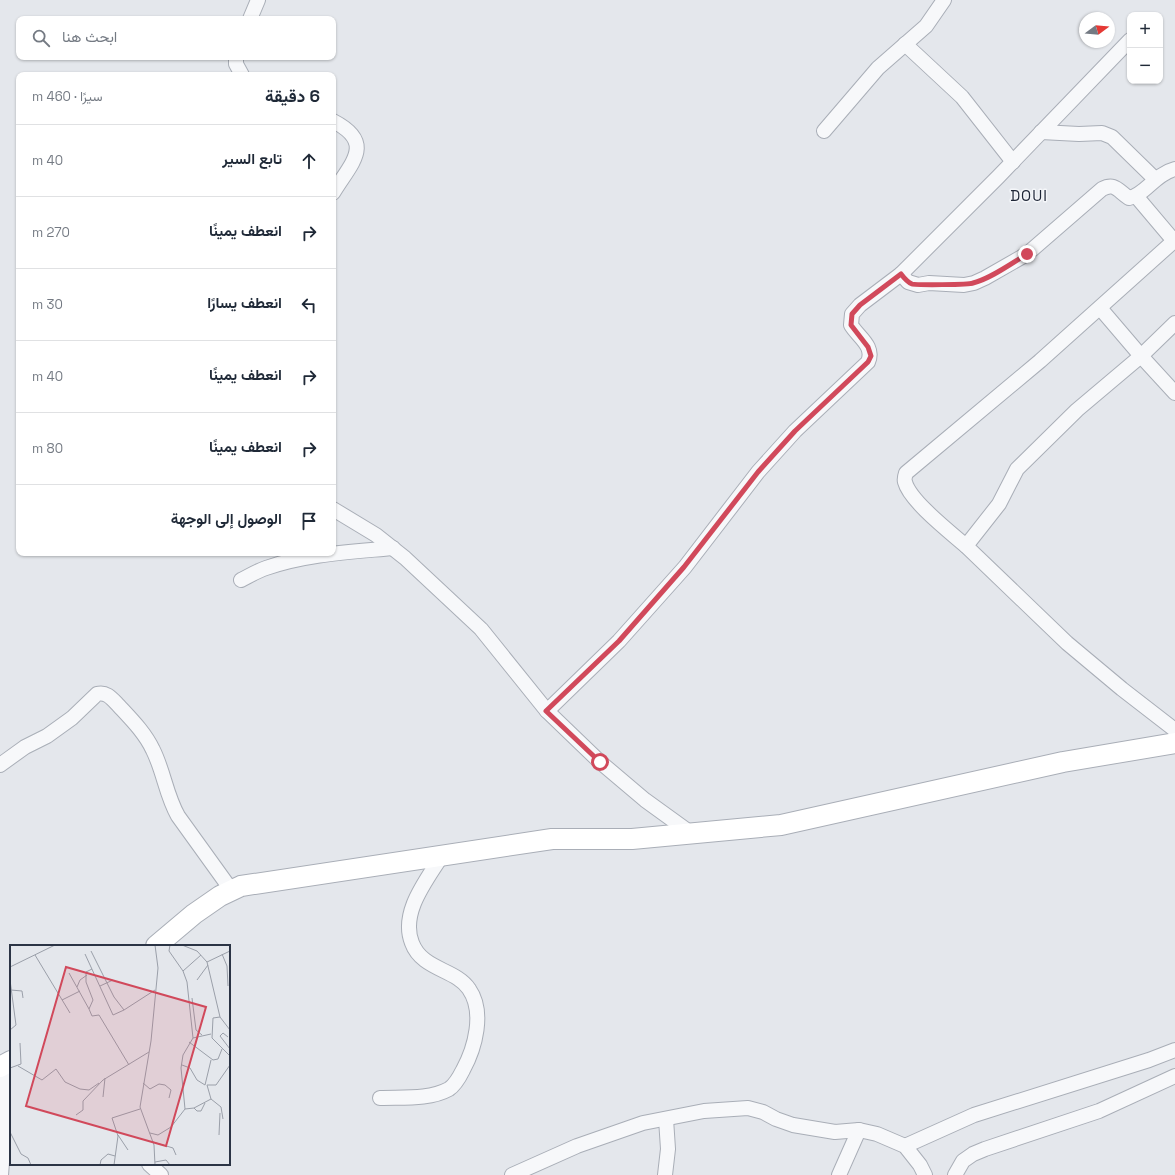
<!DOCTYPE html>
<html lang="ar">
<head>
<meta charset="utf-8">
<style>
  :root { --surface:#fff; --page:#f2f2f3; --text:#1f2937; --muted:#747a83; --line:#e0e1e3 }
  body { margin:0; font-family:"Space Grotesk",Vazirmatn,sans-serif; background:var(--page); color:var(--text); direction:rtl }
  .controls { position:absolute; right:12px; top:12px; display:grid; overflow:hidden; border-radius:8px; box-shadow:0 1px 3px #0004 }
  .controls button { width:36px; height:36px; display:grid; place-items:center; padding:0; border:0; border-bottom:1px solid var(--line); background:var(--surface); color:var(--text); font:20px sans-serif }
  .compass { position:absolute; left:1079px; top:12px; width:36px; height:36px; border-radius:50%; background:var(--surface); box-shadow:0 1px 3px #0004; rotate:74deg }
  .stop { position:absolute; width:12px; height:12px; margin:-9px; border:3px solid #d1495b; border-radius:50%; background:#fff }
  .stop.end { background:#d1495b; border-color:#fff; box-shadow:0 1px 4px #0008 }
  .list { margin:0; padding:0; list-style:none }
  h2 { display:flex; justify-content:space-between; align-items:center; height:52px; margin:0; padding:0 16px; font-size:17px }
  h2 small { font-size:13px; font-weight:400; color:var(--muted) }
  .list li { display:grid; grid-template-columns:26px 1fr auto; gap:12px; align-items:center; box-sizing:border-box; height:72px; padding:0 16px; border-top:1px solid var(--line) }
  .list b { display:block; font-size:15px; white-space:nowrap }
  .list em { font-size:13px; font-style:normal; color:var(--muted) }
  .icon { flex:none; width:22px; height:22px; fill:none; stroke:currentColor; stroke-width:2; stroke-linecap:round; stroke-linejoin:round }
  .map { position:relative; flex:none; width:1175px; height:1175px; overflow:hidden; direction:ltr }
  .search { position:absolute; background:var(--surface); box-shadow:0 1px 3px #0004; left:16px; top:16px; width:320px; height:44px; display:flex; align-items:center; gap:10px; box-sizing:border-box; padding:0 14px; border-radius:8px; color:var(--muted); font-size:15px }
  .panel { position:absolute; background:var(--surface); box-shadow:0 1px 3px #0004; left:16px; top:72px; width:320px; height:484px; border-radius:8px; direction:rtl }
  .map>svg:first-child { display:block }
</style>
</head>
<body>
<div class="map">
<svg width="1175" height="1175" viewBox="0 0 1175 1175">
  <rect width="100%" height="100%" fill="#e4e7ec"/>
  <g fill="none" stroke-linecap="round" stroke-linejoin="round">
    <g stroke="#a9aeb7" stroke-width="16">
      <g id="street">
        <polyline points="250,19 258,0"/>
        <polyline points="905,44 962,97 1013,162"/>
        <polyline points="236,57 236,64 242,75"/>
        <path d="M333,121C376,143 351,163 333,193"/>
        <polyline points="824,131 878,68 926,26 944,0"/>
        <polyline points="1041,132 1079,134 1102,133 1112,137 1155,179"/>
        <polyline points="1136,196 1174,241"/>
        <polyline points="901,274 998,177 1130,40"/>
        <polyline points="1100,308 1141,356 1175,393"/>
        <polyline points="1175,323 1141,356 1077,410 1017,469 999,504 966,546 1067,643 1122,689 1175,730"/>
        <polyline points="333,509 376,535 405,558 481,629 547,711 600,762 645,800 692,834"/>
        <path d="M966,546C950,532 910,501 905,482C904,479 905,476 906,473L1040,361L1175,240"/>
        <path d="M241,580C249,576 257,571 266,568C306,554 350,552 393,548"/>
        <path d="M547,711L619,641L685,567L758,472L795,431L868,362C875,346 858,337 851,325L852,314L860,305L901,274L908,282L918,285L929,283L964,285L974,283L985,278L1027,254L1102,189C1115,182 1118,191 1129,198C1145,195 1155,174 1175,169"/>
        <path d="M0,765L25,747L47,736L72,718L97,694C107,691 113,700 119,706C132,720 145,733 153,750C164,772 166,795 178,816L232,891"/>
        <path d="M380,1098C402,1097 429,1100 449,1089C455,1085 460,1076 463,1070C475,1048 485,1012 469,989C456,969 422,970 412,943C400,913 426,881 441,857"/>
        <polyline points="905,1146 974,1115 1149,1060 1175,1050"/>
        <polyline points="149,1164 161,1175"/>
        <polyline points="1,1175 7,1098 3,1066"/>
        <polyline points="512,1175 577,1146 643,1123 704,1111 748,1108 763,1112 776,1119 793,1125 835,1132 859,1130 877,1134 905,1146 920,1165 925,1175"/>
        <polyline points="665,1175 668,1149 666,1119"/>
        <polyline points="839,1175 859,1130"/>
        <polyline points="955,1175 963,1161 973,1154 985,1149 1099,1111 1175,1076"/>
      </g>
    </g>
    <g stroke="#a9aeb7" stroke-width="22">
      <g id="secondary">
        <polyline points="156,946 194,914 220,896 241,886 552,839 632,839 781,825 1063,762 1175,743"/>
        <polyline points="0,1067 11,1061"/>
      </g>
    </g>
    <use href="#street" stroke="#f7f8fa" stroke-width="14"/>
    <use href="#secondary" stroke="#fff" stroke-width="20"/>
  </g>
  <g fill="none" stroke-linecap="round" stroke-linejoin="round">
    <path stroke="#d1495b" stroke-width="5" d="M600,762L546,711L619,641L684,567L758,472L795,431L868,362L871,356L868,347L851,325L852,314L860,305L901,274C904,278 907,282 912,284C915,285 969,285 973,283C990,279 1012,263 1027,254"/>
  </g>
  <g text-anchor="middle" stroke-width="3" stroke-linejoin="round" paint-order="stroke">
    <g font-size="15" letter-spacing="1" fill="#1d2536" stroke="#f4f6f9">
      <text x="1029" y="201">DOUI</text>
    </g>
  </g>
  <g transform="translate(10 945)">
    <rect width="220" height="220" fill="#e4e7ec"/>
    <path fill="none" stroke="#9a9fa9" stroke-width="1" d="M145,0L148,23L141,96L130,162L144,200L145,220M160,0L159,6L173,26L177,37L183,93M172,0L187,6L197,17L210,72L220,85M81,6L104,52L114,65L145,45M75,9L103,70L114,65M212,9L217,21L218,41M25,10L60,68M197,17L220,6M0,22L45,0M82,24L76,27V37L83,55L79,64L82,71L89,70L119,120M173,26L191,10M59,28L79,64M0,35L6,80L0,85M187,35L198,20M90,41L103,35M67,42L70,35L77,30M1,45L12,46L13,53M182,53L186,85L192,90M52,55L70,46M210,72L203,73L202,93L220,111M218,92L213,88L210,91L220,104M179,97L203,115L208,114L212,104M172,120L180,123L187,135L195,140L201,115M8,121L32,135L46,124L55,137L70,144L79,145L89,138M0,123L11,119L10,98M133,138L140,144L149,139L155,140L161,145L159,153M197,140L201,154L211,162L213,174M197,140H206L220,120M93,152L95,133M184,163L187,166H191L195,158M175,164L184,163L201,154M66,170L73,165V156L93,135L139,107M0,187L11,209L18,213L21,220M140,188L148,190L161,182L175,164L171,123L173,110L183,93L201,89M108,190L118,205M209,190L210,168M143,197L163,203L166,210M145,217L156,215L160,220M90,220L91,215L98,209L105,211M104,220L108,191L102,173L130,164"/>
    <path fill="#d1495b" fill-opacity="0.15" stroke="#d1495b" stroke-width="2" d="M56,22L196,62L156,201L16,161Z"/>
    <rect width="220" height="220" fill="none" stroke="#2b3445" stroke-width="2"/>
  </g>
</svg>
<div class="controls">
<button>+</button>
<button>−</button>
</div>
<svg class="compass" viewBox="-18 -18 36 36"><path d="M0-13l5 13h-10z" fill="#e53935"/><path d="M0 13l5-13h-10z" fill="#747a83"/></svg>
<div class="stop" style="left:600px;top:762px"></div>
<div class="stop end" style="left:1027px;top:254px"></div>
<div class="search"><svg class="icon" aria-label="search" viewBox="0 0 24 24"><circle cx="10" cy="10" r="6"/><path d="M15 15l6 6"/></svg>ابحث هنا</div>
<section class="panel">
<h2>6 دقيقة<small>سيرًا · 460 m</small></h2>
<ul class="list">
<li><svg class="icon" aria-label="ahead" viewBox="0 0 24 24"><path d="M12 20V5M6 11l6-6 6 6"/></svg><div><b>تابع السير</b></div><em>40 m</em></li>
<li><svg class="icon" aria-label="right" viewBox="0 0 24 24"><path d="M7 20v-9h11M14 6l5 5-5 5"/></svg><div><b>انعطف يمينًا</b></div><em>270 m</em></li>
<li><svg class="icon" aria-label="left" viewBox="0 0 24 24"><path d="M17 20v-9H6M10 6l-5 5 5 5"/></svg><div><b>انعطف يسارًا</b></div><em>30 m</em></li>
<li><svg class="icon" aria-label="right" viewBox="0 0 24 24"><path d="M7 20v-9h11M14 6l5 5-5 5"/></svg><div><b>انعطف يمينًا</b></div><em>40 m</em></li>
<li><svg class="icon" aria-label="right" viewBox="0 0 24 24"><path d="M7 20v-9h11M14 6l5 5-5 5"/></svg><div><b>انعطف يمينًا</b></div><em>80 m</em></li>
<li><svg class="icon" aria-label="arrive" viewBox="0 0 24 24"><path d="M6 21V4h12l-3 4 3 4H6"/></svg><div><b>الوصول إلى الوجهة</b></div></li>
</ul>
</section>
</div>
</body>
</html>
